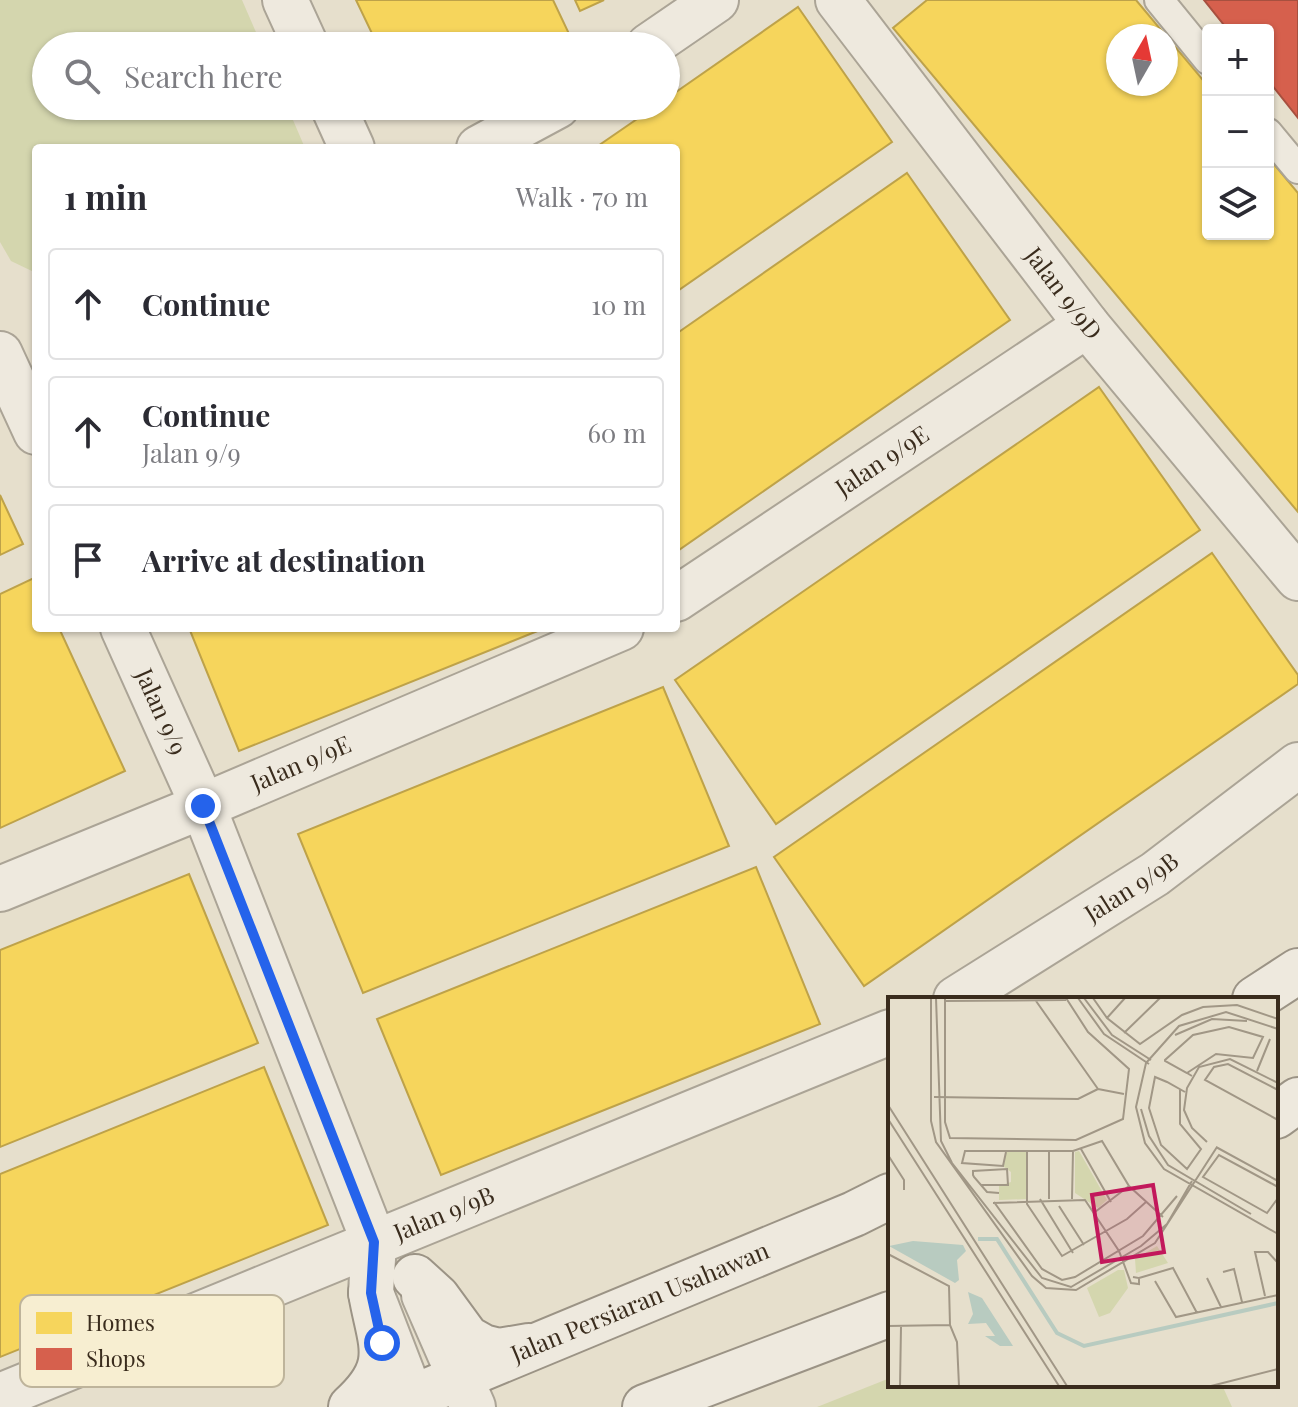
<!DOCTYPE html>
<html lang="en">
<head>
<meta charset="utf-8">
<style>
  :root { --surface:#fff; --page:#f2f2f3; --text:#2b2b33; --muted:#7c7c81; --line:#e1e1e2 }
  body { margin:0; font-family:"Playfair Display",serif; background:var(--page); color:var(--text) }
  .controls { position:absolute; right:24px; top:24px; display:grid; overflow:hidden; border-radius:8px; box-shadow:0 2px 6px #0004 }
  .controls button { width:72px; height:72px; display:grid; place-items:center; padding:0; border:0; border-bottom:2px solid var(--line); background:var(--surface); color:var(--text); font:40px sans-serif }
  .compass { position:absolute; left:1106px; top:24px; width:72px; height:72px; border-radius:50%; background:var(--surface); box-shadow:0 2px 6px #0004; rotate:9deg }
  .stop { position:absolute; width:24px; height:24px; margin:-18px; border:6px solid #2563eb; border-radius:50%; background:#fff }
  .stop.end { background:#2563eb; border-color:#fff; box-shadow:0 2px 8px #0008 }
  .list { margin:0; padding:0; list-style:none }
  h2 { display:flex; justify-content:space-between; align-items:center; height:104px; margin:0; padding:0 32px; font-size:34px }
  h2 small { font-size:26px; font-weight:400; color:var(--muted) }
  .list li { display:grid; grid-template-columns:52px 1fr auto; gap:24px; align-items:center; box-sizing:border-box; height:112px; margin:0 16px 16px; padding:0 16px; border:2px solid var(--line); border-radius:8px }
  .list b { display:block; font-size:30px; white-space:nowrap }
  .list p { margin:0; font-size:26px; white-space:nowrap; color:var(--muted) }
  .list em { font-size:26px; font-style:normal; color:var(--muted) }
  .icon { flex:none; width:44px; height:44px; fill:none; stroke:currentColor; stroke-width:2; stroke-linecap:round; stroke-linejoin:round }
  .map { position:relative; flex:none; width:1298px; height:1407px; overflow:hidden }
  .search { position:absolute; background:var(--surface); box-shadow:0 2px 6px #0004; left:32px; top:32px; width:648px; height:88px; display:flex; align-items:center; gap:20px; box-sizing:border-box; padding:0 28px; border-radius:44px; color:var(--muted); font-size:30px }
  .panel { position:absolute; background:var(--surface); box-shadow:0 2px 6px #0004; left:32px; top:144px; width:648px; height:488px; border-radius:8px }
  .map>svg:first-child { display:block }
</style>
</head>
<body>
<div class="map">
<svg width="1298" height="1407" viewBox="0 0 1298 1407">
  <rect width="100%" height="100%" fill="#e6dfcc"/>
  <g fill="#d4d6ae">
    <polygon points="0,0 242,0 262,46 46,46 46,106 287,106 305,148 36,148 36,273 11,261 0,242"/>
    <polygon points="890,1378 890,1385 1222,1385 1232,1407 817,1407"/>
  </g>
  <g fill="#f6d55c" stroke="#bea249" stroke-width="2" fill-rule="evenodd">
    <polygon points="356,0 553,0 571,38 555,46 378,46"/>
    <polygon points="575,0 604,0 580,11"/>
    <path d="M927,0H1136L1208,86V234H1268V157L1298,193V512L893,28ZM1118,36H1166V84H1118Z"/>
    <polygon points="798,7 892,142 676,292 676,148 595,148 656,106 666,106 666,99"/>
    <polygon points="907,173 1010,320 676,552 676,334"/>
    <polygon points="1099,387 1200,530 776,824 675,680"/>
    <polygon points="0,495 23,544 0,555"/>
    <polygon points="1212,553 1298,675 1298,684 864,986 774,857"/>
    <polygon points="36,577 36,628 59,628 125,771 0,828 0,594"/>
    <polygon points="189,628 545,628 239,751"/>
    <polygon points="663,687 729,846 363,993 298,834"/>
    <polygon points="756,867 820,1024 441,1175 377,1019"/>
    <polygon points="189,874 258,1043 0,1147 0,950"/>
    <polygon points="264,1067 328,1225 0,1357 0,1174"/>
  </g>
  <polygon fill="#d6604d" stroke="#a7503f" stroke-width="2" points="1204,0 1298,0 1298,118 1268,80 1268,30 1228,30"/>
  <g fill="none" stroke-linecap="round" stroke-linejoin="round">
    <g stroke="#aba496" stroke-width="32">
      <g id="lane">
        <polyline points="1159,0 1208,60"/>
        <polyline points="1268,133 1298,169"/>
      </g>
    </g>
    <g stroke="#aba496" stroke-width="48">
      <g id="street">
        <polyline points="285,0 306,46"/>
        <path id="s1" d="M838,0L1087,325L1298,578"/>
        <polyline points="649,46 716,0"/>
        <polyline points="333,106 352,148"/>
        <polyline points="479,148 557,106"/>
        <polyline points="0,354 36,432"/>
        <path id="s2" d="M676,599L1087,325"/>
        <path id="s3" d="M123,628L203,806L374,1242L371,1293L415,1407"/>
        <path id="s4" d="M0,889L203,806L621,628"/>
        <path id="s5" d="M956,999L1155,874L1298,765"/>
        <polyline points="424,1295 473,1407"/>
        <path id="s6" d="M0,1396L890,1032"/>
      </g>
    </g>
    <g stroke="#9b9385" stroke-width="48">
      <g id="secondary">
        <polyline points="1255,999 1298,971"/>
        <polyline points="1276,1116 1298,1100"/>
        <polyline points="415,1277 437,1297 467,1338 483,1347 499,1351 529,1346"/>
        <path d="M351,1407C397,1365 380,1345 371,1293"/>
        <path id="s7" d="M389,1407L854,1214L890,1196"/>
        <polyline points="645,1407 890,1314"/>
      </g>
    </g>
    <use href="#lane" stroke="#eee9de" stroke-width="28"/>
    <use href="#street" stroke="#eee9de" stroke-width="44"/>
    <use href="#secondary" stroke="#eee9de" stroke-width="44"/>
  </g>
  <g fill="none" stroke-linecap="round" stroke-linejoin="round">
    <polyline stroke="#2563eb" stroke-width="10" points="203,806 374,1242 371,1293 382,1343"/>
  </g>
  <g text-anchor="middle" stroke-width="8" stroke-linejoin="round" paint-order="stroke">
    <g font-size="24" fill="#3a2c1d" stroke="#f7eed1">
      <text dy="8" stroke="none"><textPath href="#s1" startOffset="370">Jalan 9/9D</textPath></text>
      <text dy="8" stroke="none"><textPath href="#s2" startOffset="248">Jalan 9/9E</textPath></text>
      <text dy="8" stroke="none"><textPath href="#s3" startOffset="92">Jalan 9/9</textPath></text>
      <text dy="8" stroke="none"><textPath href="#s4" startOffset="326">Jalan 9/9E</textPath></text>
      <text dy="8" stroke="none"><textPath href="#s5" startOffset="208">Jalan 9/9B</textPath></text>
      <text dy="8" stroke="none"><textPath href="#s6" startOffset="480">Jalan 9/9B</textPath></text>
      <text dy="8" stroke="none"><textPath href="#s7" startOffset="272">Jalan Persiaran Usahawan</textPath></text>
    </g>
  </g>
  <g transform="translate(888 997)">
    <rect width="390" height="390" fill="#e6dfcc"/>
    <path d="M191,154L219,203L210,211L187,196V155ZM118,155H139V202L111,203V189L123,185V175L115,169ZM269,249L280,266L248,276L247,262ZM230,273H236L240,291L222,316L211,320L199,291Z" fill="#d4d6ae"/>
    <path d="M25,244L75,248L78,254L69,263L71,283L67,286L1,249ZM80,295L94,301L125,349H112L97,339H107L98,326L80,327L85,317Z" fill="#b8cbc0"/>
    <path fill="none" stroke="#b8cbc0" stroke-width="4" d="M90,242H109L169,336L196,349L390,306"/>
    <path fill="none" stroke="#a19786" stroke-width="2" d="M43,1V124L48,145L144,279L158,291L188,293L267,246L329,150M48,1L53,144L64,166L154,281L183,290L253,249L279,227L304,184M57,1V125L62,141L188,143L235,122L241,72L200,35L178,1M190,1L216,37L261,67M196,1L224,38L263,63M205,1L219,21L252,47L294,18L315,10L349,8L390,22M56,4L178,3M148,4L210,92M219,21L237,1M390,32L338,15L291,29L258,66L248,110L257,146L276,172L390,237M236,36L272,1M287,38L324,22L359,24M369,74L382,42M299,76L328,57L365,61L375,40L341,30L305,38L277,63V64L299,76L304,79M210,92L236,97M292,92V127L313,152L299,172L273,148L261,111L267,80L279,85L297,95M390,93L340,67L326,70L317,83L390,123M46,100L190,102L210,92M0,108L179,389M253,112L261,139L280,168L363,217M0,122L171,389M319,145L304,131L296,113L299,91L311,70L342,62L390,86M328,150L390,184M193,152L223,205M118,155L115,169L74,166L77,154H185L214,144L241,189L275,220M139,155V207L174,259L239,222L258,205M0,158L16,183V193M93,188H120L119,172L85,174V178L86,180L99,195L111,196M390,190L331,158L315,180L379,216L390,201M152,202L185,256M161,202V155M184,202L185,154M106,205L154,272L174,283L187,280L255,239L289,199M105,206L197,203L231,254L243,286L251,287V281L245,280M171,209L196,248M207,215L241,189M0,257L61,289L62,328M335,275L346,272L354,305M251,281L285,271L309,316M319,281L333,310M267,284L288,320L390,298M377,299L367,255H380L390,266M0,329L62,328L69,345L71,389M12,389L13,330M323,389L390,372"/>
    <path fill="#c2185b" fill-opacity="0.15" stroke="#c2185b" stroke-width="4" d="M265,188L276,255L214,265L204,198Z"/>
    <rect width="390" height="390" fill="none" stroke="#3a2c1d" stroke-width="4"/>
  </g>
  <rect x="20" y="1295" width="264" height="92" rx="12" fill="#f7eed1" stroke="#beb49b" stroke-width="2"/>
  <rect x="36" y="1312" width="36" height="22" fill="#f6d55c"/>
  <rect x="36" y="1348" width="36" height="22" fill="#d6604d"/>
  <g font-size="22" fill="#3a2c1d">
    <text x="86" y="1331">Homes</text>
    <text x="86" y="1367">Shops</text>
  </g>
</svg>
<div class="controls">
<button>+</button>
<button>−</button>
<button><svg class="icon" aria-label="layers" viewBox="0 0 24 24"><path d="M12 4l9 5-9 5-9-5zM3 14l9 5 9-5"/></svg></button>
</div>
<svg class="compass" viewBox="-18 -18 36 36"><path d="M0-13l5 13h-10z" fill="#e53935"/><path d="M0 13l5-13h-10z" fill="#7c7c81"/></svg>
<div class="stop" style="left:382px;top:1343px"></div>
<div class="stop end" style="left:203px;top:806px"></div>
<div class="search"><svg class="icon" aria-label="search" viewBox="0 0 24 24"><circle cx="10" cy="10" r="6"/><path d="M15 15l6 6"/></svg>Search here</div>
<section class="panel">
<h2>1 min<small>Walk · 70 m</small></h2>
<ul class="list">
<li><svg class="icon" aria-label="ahead" viewBox="0 0 24 24"><path d="M12 20V5M6 11l6-6 6 6"/></svg><div><b>Continue</b></div><em>10 m</em></li>
<li><svg class="icon" aria-label="ahead" viewBox="0 0 24 24"><path d="M12 20V5M6 11l6-6 6 6"/></svg><div><b>Continue</b><p>Jalan 9/9</p></div><em>60 m</em></li>
<li><svg class="icon" aria-label="arrive" viewBox="0 0 24 24"><path d="M6 21V4h12l-3 4 3 4H6"/></svg><div><b>Arrive at destination</b></div></li>
</ul>
</section>
</div>
</body>
</html>
